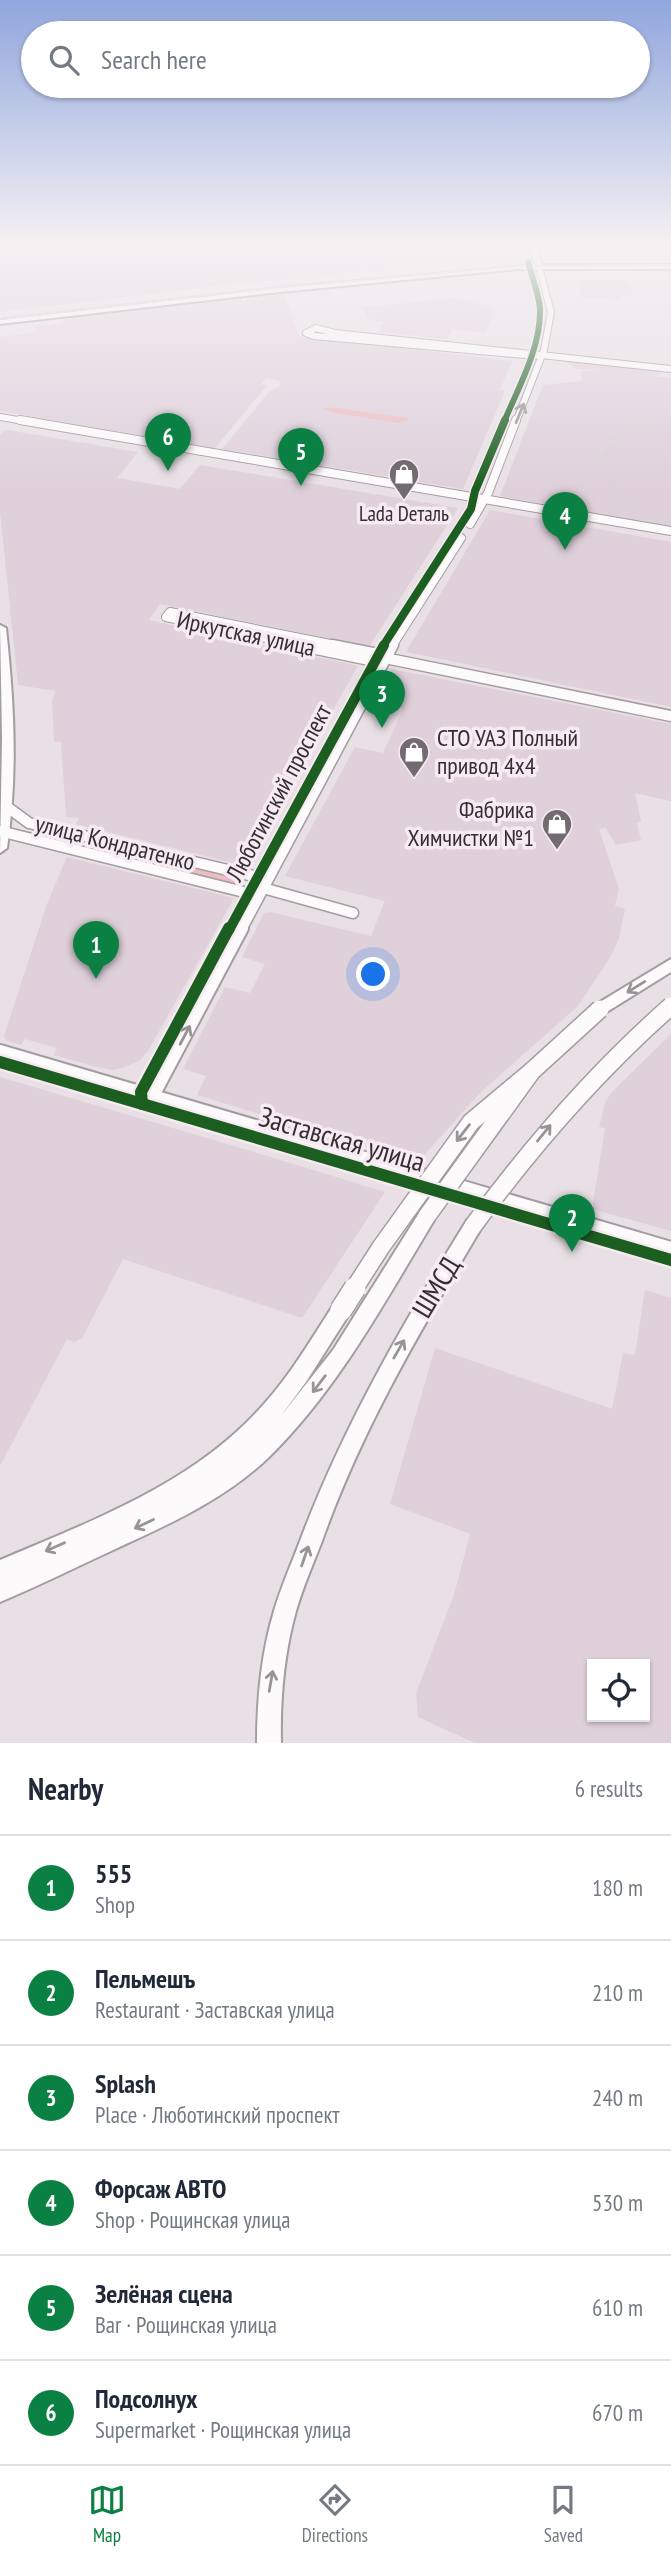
<!DOCTYPE html>
<html lang="en">
<head>
<meta charset="utf-8">
<style>
  :root { --surface:#fff; --page:#f6f6f7; --text:#1f2937; --muted:#747a83; --line:#e0e1e3; --accent:#0b8043 }
  body { margin:0; font-family:"PT Sans Narrow",sans-serif; background:var(--page); color:var(--text) }
  .controls { position:absolute; right:21px; bottom:21px; display:grid; overflow:hidden; border-radius:0px; box-shadow:0 2px 5px #0004 }
  .controls button { width:63px; height:63px; display:grid; place-items:center; padding:0; border:0; border-bottom:2px solid var(--line); background:var(--surface); color:var(--text); font:35px sans-serif }
  .you { position:absolute; left:374px; top:975px; width:24px; height:24px; margin:-18px; border:5px solid #fff; border-radius:50%; background:#1a73e8; box-shadow:0 0 0 10px #1a73e833 }
  .badge { display:grid; place-items:center; width:46px; height:46px; border-radius:50%; background:var(--accent); color:#fff; font-size:23px; font-weight:700 }
  .pin { position:absolute; translate:-50% -58px; filter:drop-shadow(0 2px 4px #0008) }
  .pin::after { content:''; position:absolute; top:37px; width:24px; height:21px; background:inherit; clip-path:polygon(0 0,100% 0,50% 100%) }
  .list { margin:0; padding:0; list-style:none }
  h2 { display:flex; justify-content:space-between; align-items:center; height:91px; margin:0; padding:0 28px; font-size:30px }
  h2 small { font-size:23px; font-weight:400; color:var(--muted) }
  .list li { display:grid; grid-template-columns:46px 1fr auto; gap:21px; align-items:center; box-sizing:border-box; height:105px; padding:0 28px; border-top:2px solid var(--line) }
  .list b { display:block; font-size:26px; white-space:nowrap }
  .list p { margin:0; font-size:23px; white-space:nowrap; color:var(--muted) }
  .list em { font-size:23px; font-style:normal; color:var(--muted) }
  .icon { flex:none; width:38px; height:38px; fill:none; stroke:currentColor; stroke-width:2; stroke-linecap:round; stroke-linejoin:round }
  .map { position:relative; flex:none; width:671px; height:1743px; overflow:hidden }
  .search { position:absolute; background:var(--surface); box-shadow:0 2px 5px #0004; left:21px; right:21px; top:21px; height:77px; display:flex; align-items:center; gap:18px; box-sizing:border-box; padding:0 24px; border-radius:38px; color:var(--muted); font-size:26px }
  .sheet { height:721px; background:var(--surface) }
  nav { display:flex; justify-content:space-around; align-items:center; box-sizing:border-box; height:98px; border-top:2px solid var(--line); background:var(--surface); font-size:19px; color:var(--muted) }
  nav a { display:grid; justify-items:center; gap:4px }
  nav .on { color:var(--accent) }
  .map>svg:first-child { display:block }
</style>
</head>
<body>
<div class="map">
<svg width="671" height="1743" viewBox="0 0 671 1743">
  <rect width="100%" height="100%" fill="#e8e0e5"/>
  <g fill="#dfd0da" fill-rule="evenodd">
    <polygon points="0,244 515,244 519,259 370,272 368,270 340,273 341,275 233,284 0,312"/>
    <polygon points="576,280 627,280 633,295 621,296 621,299 581,298"/>
    <polygon points="284,294 300,337 398,345 402,348 512,361 500,390 505,391 463,489 222,449 270,391 279,386 281,381 267,378 261,384 267,385 215,448 0,411 0,337 36,333 35,326 63,323 62,319 241,298 247,307 245,298"/>
    <polygon points="456,298 495,308 486,333 452,329 447,339 379,332 384,322 370,320 362,307"/>
    <polygon points="565,361 664,372 652,376 671,378 671,527 500,496 543,385 583,381 580,371 601,371 575,369"/>
    <polygon points="7,430 138,452 117,478 180,489 200,465 458,508 369,647 160,604 149,620 358,666 245,866 76,824 79,818 66,817 61,742 54,742 52,700 56,691 18,685 0,511 0,434"/>
    <polygon points="490,510 671,542 671,707 406,652"/>
    <polygon points="392,669 671,724 671,801 635,793 641,821 637,823 641,840 616,845 606,828 599,829 619,889 615,906 625,909 619,938 611,956 578,1006 481,1092 418,1162 197,1095 206,1076 183,1069 225,987 250,993 265,964 242,957 264,913 270,912 371,936 385,901 285,876 355,747 383,753 403,709 374,702"/>
    <polygon points="67,857 234,898 148,1051 139,1061 122,1068 112,1070 93,1066 54,1055 57,1048 25,1039 21,1045 7,1041 4,1036 47,904"/>
    <polygon points="671,1034 671,1231 592,1209 605,1128 599,1127 605,1103 611,1093"/>
    <polygon points="0,1077 251,1151 385,1192 302,1318 123,1259 82,1338 74,1342 67,1339 0,1466"/>
    <path d="M645,1290L671,1298V1743H475L418,1717L416,1693L454,1595L470,1534L390,1504L435,1348L612,1409L623,1353L635,1355ZM592,1664H645V1717H592Z"/>
  </g>
  <g fill="#ecbdc2">
    <polygon points="328,407 408,418 408,420 398,423 330,412 324,409"/>
    <polygon points="147,854 238,876 234,886 192,876 187,870 141,863"/>
  </g>
  <g fill="none" stroke-linecap="round" stroke-linejoin="round">
    <g stroke="#a39da1" stroke-width="8">
      <g id="minor-far3">
        <polyline points="536,356 314,336 306,333 316,328 335,333 671,369"/>
        <polyline points="0,417 30,422"/>
        <path d="M504,422C518,388 541,348 540,309C539,294 532,277 528,262"/>
        <polyline points="516,422 544,350 551,312 539,267"/>
      </g>
    </g>
    <g stroke="#a39da1" stroke-width="10">
      <g id="minor-far2">
        <polyline points="20,420 671,531"/>
        <polyline points="470,524 488,493 516,420"/>
        <polyline points="305,646 166,617 170,612 340,646"/>
        <polyline points="383,646 471,509 475,491 505,420"/>
        <polyline points="392,646 461,538"/>
      </g>
    </g>
    <g stroke="#a39da1" stroke-width="13">
      <g id="minor-far1">
        <polyline points="297,645 374,661 385,658 378,654 332,645"/>
        <polyline points="385,658 671,716"/>
        <polyline points="6,806 29,823 257,877 260,883"/>
        <polyline points="0,831 248,893 263,888 353,913"/>
        <polyline points="229,930 384,645"/>
        <polyline points="241,930 393,645"/>
      </g>
    </g>
    <g stroke="#a39da1" stroke-width="16">
      <g id="minor">
        <polyline points="0,1051 671,1248"/>
        <polyline points="0,1062 671,1260"/>
        <polyline points="142,1104 141,1092 229,928"/>
        <polyline points="142,1104 153,1096 242,928"/>
      </g>
    </g>
    <g stroke="#a39da1" stroke-width="4">
      <g id="major">
        <polygon points="529,244 537,244 542,265 671,265 671,269 519,269 280,292 0,324 0,320 280,288 535,265"/>
        <path d="M0,625L6,628C14,702 18,774 7,848L0,853L2,738Z"/>
        <polygon points="671,959 671,972 605,1013 600,1015 595,1013 592,1009 595,1005"/>
        <path d="M427,1208L433,1210L436,1216L433,1222C384,1303 338,1389 270,1456C225,1500 167,1525 111,1551C74,1568 38,1586 0,1602V1560C94,1520 195,1483 264,1404C291,1374 312,1338 334,1304L341,1301L348,1304L350,1310L348,1316L306,1382L280,1417L333,1350L421,1210Z"/>
        <path d="M473,1218L479,1220L482,1226L479,1232C420,1331 361,1431 322,1541C313,1564 303,1587 296,1611C284,1654 280,1698 281,1743H257C257,1699 261,1654 274,1611C281,1587 291,1565 300,1541C343,1427 403,1323 467,1220Z"/>
      </g>
    </g>
    <use href="#minor-far3" stroke="#fcfafb" stroke-width="6"/>
    <use href="#minor-far2" stroke="#fcfafb" stroke-width="8"/>
    <use href="#minor-far1" stroke="#fcfafb" stroke-width="10"/>
    <use href="#minor" stroke="#fcfafb" stroke-width="12"/>
    <use href="#major" fill="#fcfafb" fill-rule="evenodd"/>
    <polyline stroke="#d6d3d5" stroke-width="2" points="0,319 262,289 517,266 671,265"/>
    <g stroke="#d6d3d5" stroke-width="2" stroke-dasharray="6 2.5" stroke-linecap="butt">
      <path d="M607,450C607,499 625,513 671,524"/>
      <path d="M606,457C615,421 637,418 671,415"/>
    </g>
    <g stroke="#a39da1" stroke-width="20" stroke-linecap="butt">
      <g id="major-bridge-far1">
        <polyline points="427,1216 532,1071 600,1009"/>
        <path d="M473,1226C532,1146 596,1072 671,1006"/>
        <polyline points="354,1289 381,1247 471,1122 532,1071"/>
      </g>
    </g>
    <g stroke="#a39da1" stroke-width="24" stroke-linecap="butt">
      <polyline id="major-bridge" points="341,1310 355,1288"/>
    </g>
    <use href="#major-bridge-far1" stroke="#fcfafb" stroke-width="17"/>
    <use href="#major-bridge" stroke="#fcfafb" stroke-width="21"/>
    <g stroke="#f8eaf3" stroke-width="9">
      <path id="cycleway-far3" d="M504,422C518,388 541,348 540,309C539,294 532,277 528,262"/>
    </g>
    <g stroke="#f8eaf3" stroke-width="11">
      <polyline id="cycleway-far2" points="383,646 471,509 475,491 505,420"/>
    </g>
    <g stroke="#f8eaf3" stroke-width="14">
      <polyline id="cycleway-far1" points="229,930 384,645"/>
    </g>
    <g stroke="#f8eaf3" stroke-width="17">
      <g id="cycleway">
        <polyline points="0,1062 671,1260"/>
        <polyline points="142,1104 141,1092 229,928"/>
      </g>
    </g>
    <use href="#cycleway-far3" stroke="#1b5e20" stroke-width="6"/>
    <use href="#cycleway-far2" stroke="#1b5e20" stroke-width="8"/>
    <use href="#cycleway-far1" stroke="#1b5e20" stroke-width="10"/>
    <use href="#cycleway" stroke="#1b5e20" stroke-width="12"/>
  </g>
  <defs><path id="oneway-shaft" d="M-6 0H5M1.5-3L5.5 0L1.5 3" fill="none" stroke-width="1.6" stroke-linecap="round" stroke-linejoin="round" transform="scale(1.75)"/></defs>
  <g stroke="#989496">
    <use href="#oneway-shaft" transform="translate(520 413) rotate(-68)"/>
    <use href="#oneway-shaft" transform="translate(636 987) rotate(148)"/>
    <use href="#oneway-shaft" transform="translate(185 1035) rotate(-62)"/>
    <use href="#oneway-shaft" transform="translate(463 1133) rotate(128)"/>
    <use href="#oneway-shaft" transform="translate(544 1133) rotate(-51)"/>
    <use href="#oneway-shaft" transform="translate(399 1349) rotate(-60)"/>
    <use href="#oneway-shaft" transform="translate(319 1384) rotate(127)"/>
    <use href="#oneway-shaft" transform="translate(144 1524) rotate(154)"/>
    <use href="#oneway-shaft" transform="translate(55 1547) rotate(156)"/>
    <use href="#oneway-shaft" transform="translate(305 1556) rotate(-71)"/>
    <use href="#oneway-shaft" transform="translate(271 1681) rotate(-80)"/>
  </g>
  <linearGradient id="sky" x2="0" y2="1"><stop stop-color="#90a6dd"/><stop offset="0.5" stop-color="#f5f1f3"/><stop offset="1" stop-color="#f5f1f3" stop-opacity="0"/></linearGradient>
  <rect width="671" height="488" fill="url(#sky)"/>
  <defs>
    <g id="shop-pin" transform="scale(1.575)"><path d="M0 17L-7.5 6A9.5 9.5 0 1 1 7.5 6Z" fill="#726c70" stroke="#f8eaf3"/><path d="M-5-2.5h2.3a2.7 3.5 0 0 1 5.4 0H5L5.5 6h-11ZM-1.5-2.5h3a1.5 2.3 0 0 0-3 0Z" fill="#fff"/></g>
  </defs>
  <g fill-rule="evenodd">
    <use href="#shop-pin" x="404" y="474"/>
    <use href="#shop-pin" x="414" y="752"/>
    <use href="#shop-pin" x="557" y="824"/>
  </g>
  <g text-anchor="middle" stroke-width="7" stroke-linejoin="round" paint-order="stroke">
    <g font-size="21" fill="#332e31" stroke="#f8eaf3">
      <text x="404" y="521">Lada Dеталь</text>
    </g>
    <g font-size="24" fill="#332e31" stroke="#f8eaf3">
      <text transform="translate(246 634) rotate(12)" y="8">Иркутская улица</text>
      <text transform="translate(279 793) rotate(-62)" y="8">Люботинский проспект</text>
      <text transform="translate(115 843) rotate(14)" y="8">улица Кондратенко</text>
    </g>
    <g font-size="24" fill="#332e31" stroke="#f8eaf3" text-anchor="start">
      <text x="437" y="746">СТО УАЗ Полный<tspan x="437" dy="28">привод 4х4</tspan></text>
      <text x="534" y="818" text-anchor="end">Фабрика<tspan x="534" dy="28">Химчистки №1</tspan></text>
    </g>
    <g font-size="28" fill="#332e31" stroke="#f8eaf3">
      <text transform="translate(342 1139) rotate(16)" y="10">Заставская улица</text>
      <text transform="translate(436 1287) rotate(-59)" y="10">ШМСД</text>
    </g>
  </g>
</svg>
<div class="controls">
<button><svg class="icon" aria-label="locate" viewBox="0 0 24 24"><circle cx="12" cy="12" r="6"/><path d="M12 2v4M12 18v4M2 12h4M18 12h4"/></svg></button>
</div>
<div class="you"></div>
<div class="pin badge" style="left:96px;top:979px">1</div>
<div class="pin badge" style="left:572px;top:1252px">2</div>
<div class="pin badge" style="left:382px;top:728px">3</div>
<div class="pin badge" style="left:565px;top:550px">4</div>
<div class="pin badge" style="left:301px;top:486px">5</div>
<div class="pin badge" style="left:168px;top:471px">6</div>
<div class="search"><svg class="icon" aria-label="search" viewBox="0 0 24 24"><circle cx="10" cy="10" r="6"/><path d="M15 15l6 6"/></svg>Search here</div>
</div>
<section class="sheet">
<h2>Nearby<small>6 results</small></h2>
<ul class="list">
<li><span class="badge">1</span><div><b>555</b><p>Shop</p></div><em>180 m</em></li>
<li><span class="badge">2</span><div><b>Пельмешъ</b><p>Restaurant · Заставская улица</p></div><em>210 m</em></li>
<li><span class="badge">3</span><div><b>Splash</b><p>Place · Люботинский проспект</p></div><em>240 m</em></li>
<li><span class="badge">4</span><div><b>Форсаж АВТО</b><p>Shop · Рощинская улица</p></div><em>530 m</em></li>
<li><span class="badge">5</span><div><b>Зелёная сцена</b><p>Bar · Рощинская улица</p></div><em>610 m</em></li>
<li><span class="badge">6</span><div><b>Подсолнух</b><p>Supermarket · Рощинская улица</p></div><em>670 m</em></li>
</ul>
</section>
<nav>
<a class="on"><svg class="icon" aria-label="map" viewBox="0 0 24 24"><path d="M3 6l6-2 6 2 6-2v14l-6 2-6-2-6 2zM9 4v14M15 6v14"/></svg>Map</a>
<a><svg class="icon" aria-label="directions" viewBox="0 0 24 24"><path d="M12 3l9 9-9 9-9-9zM9 14v-3h6M13 9l2 2-2 2"/></svg>Directions</a>
<a><svg class="icon" aria-label="saved" viewBox="0 0 24 24"><path d="M7 4h10v16l-5-4-5 4z"/></svg>Saved</a>
</nav>
</body>
</html>
